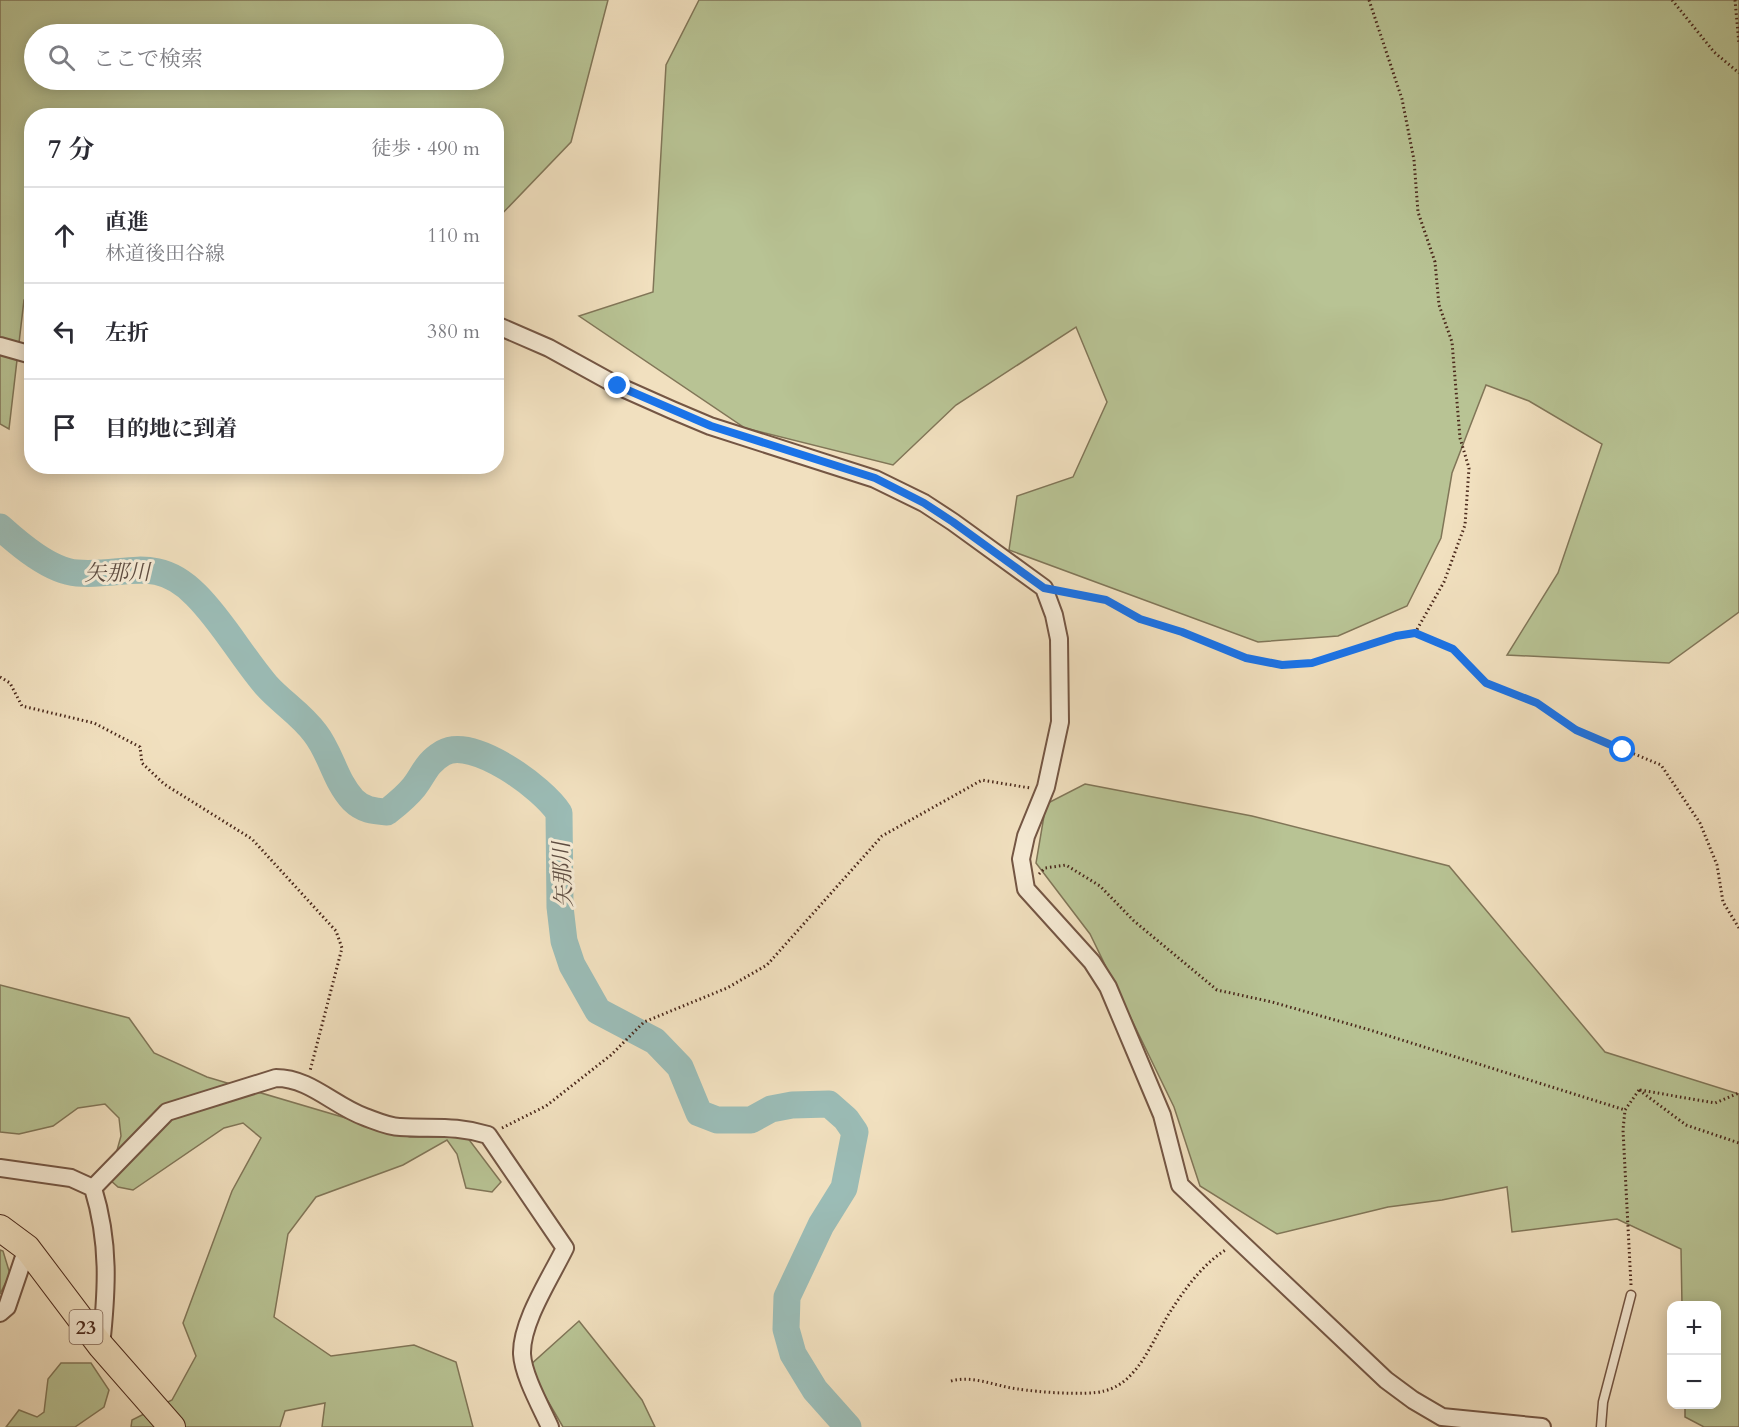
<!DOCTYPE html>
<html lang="ja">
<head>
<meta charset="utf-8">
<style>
  :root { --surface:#fff; --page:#f7f7f7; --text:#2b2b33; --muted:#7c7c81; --line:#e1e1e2 }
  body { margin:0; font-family:Cardo,"Noto Serif JP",serif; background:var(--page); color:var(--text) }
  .controls { position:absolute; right:18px; bottom:18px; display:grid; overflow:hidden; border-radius:12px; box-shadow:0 3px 15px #0003 }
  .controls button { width:54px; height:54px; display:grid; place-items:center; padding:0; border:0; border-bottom:2px solid var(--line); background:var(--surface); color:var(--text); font:30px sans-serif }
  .stop { position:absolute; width:18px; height:18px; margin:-14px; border:4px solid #1a73e8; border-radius:50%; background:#fff }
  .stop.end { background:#1a73e8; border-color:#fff; box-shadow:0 2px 6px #0008 }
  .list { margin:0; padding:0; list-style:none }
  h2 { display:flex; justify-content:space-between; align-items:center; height:78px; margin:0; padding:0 24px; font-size:26px }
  h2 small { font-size:20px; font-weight:400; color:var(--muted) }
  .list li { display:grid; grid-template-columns:39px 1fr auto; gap:18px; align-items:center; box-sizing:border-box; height:96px; padding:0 24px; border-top:2px solid var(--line) }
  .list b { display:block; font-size:22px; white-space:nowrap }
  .list p { margin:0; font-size:20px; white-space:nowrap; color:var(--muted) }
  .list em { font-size:20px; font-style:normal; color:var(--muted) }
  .icon { flex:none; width:33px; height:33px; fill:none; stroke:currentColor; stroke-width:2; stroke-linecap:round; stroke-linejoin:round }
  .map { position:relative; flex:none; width:1739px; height:1427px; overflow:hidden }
  .search { position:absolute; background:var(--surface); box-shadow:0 3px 15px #0003; left:24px; top:24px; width:480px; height:66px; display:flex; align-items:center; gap:15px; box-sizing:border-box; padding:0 21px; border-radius:33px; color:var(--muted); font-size:22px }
  .panel { position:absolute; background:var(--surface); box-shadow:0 3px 15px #0003; left:24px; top:108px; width:480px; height:366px; border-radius:24px }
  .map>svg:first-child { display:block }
</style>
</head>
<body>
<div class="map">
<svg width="1739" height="1427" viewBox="0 0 1739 1427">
  <rect width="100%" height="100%" fill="#f1e0bf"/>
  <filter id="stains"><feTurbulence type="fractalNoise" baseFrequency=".00333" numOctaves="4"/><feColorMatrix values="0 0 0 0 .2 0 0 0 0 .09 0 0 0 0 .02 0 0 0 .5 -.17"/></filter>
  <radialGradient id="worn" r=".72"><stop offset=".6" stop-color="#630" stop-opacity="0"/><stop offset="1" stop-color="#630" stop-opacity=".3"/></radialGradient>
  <g fill="#b8c394" stroke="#817658" stroke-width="1.5" fill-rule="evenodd">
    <path d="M0,0H608L571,142L497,219L496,116H32L31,299L24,300L9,429L0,424ZM34,34H494V80H34Z"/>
    <polygon points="699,0 1739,0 1739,612 1669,663 1507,655 1558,573 1602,444 1529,401 1486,385 1452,473 1441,538 1407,606 1338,636 1258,642 1009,550 1017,496 1073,477 1107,402 1076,327 956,405 893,465 745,428 579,316 653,292 666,65"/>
    <polygon points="1085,784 1252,816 1449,866 1605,1052 1739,1094 1739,1427 1704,1427 1685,1417 1685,1405 1716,1404 1716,1306 1682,1305 1681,1249 1617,1219 1512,1232 1507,1187 1442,1200 1388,1207 1277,1234 1200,1186 1174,1107 1090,934 1036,863 1046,804"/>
    <polygon points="0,985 129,1018 154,1053 207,1077 410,1137 467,1137 501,1182 492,1192 466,1188 457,1154 447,1140 403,1165 316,1197 288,1234 274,1317 331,1356 414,1345 456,1362 473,1427 322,1427 325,1403 285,1411 280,1427 131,1427 132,1420 172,1400 196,1356 183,1323 232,1191 261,1138 243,1123 224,1128 133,1190 118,1187 109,1179 121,1136 119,1118 105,1104 78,1108 53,1126 19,1134 0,1132"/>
    <polygon points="0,1250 3,1251 10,1274 0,1294"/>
    <polygon points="579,1321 642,1400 655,1427 563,1427 528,1367"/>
    <polygon points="61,1363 91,1363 109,1390 104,1407 75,1427 6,1427 19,1410 37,1417 44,1412 48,1379"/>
  </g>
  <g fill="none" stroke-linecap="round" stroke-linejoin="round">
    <path stroke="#9bbcb6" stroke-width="27" d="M0,527C19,544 50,571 77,573C126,577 156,554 196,595C223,622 242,657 266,685C281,702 301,714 315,733C331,753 335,781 353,800C363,810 373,811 387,812C397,804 406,797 414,787C425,773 425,764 443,753C473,736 543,788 559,813L560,907L564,941L572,965L598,1011L655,1041L680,1067L699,1113L717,1120H751L771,1109L792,1105L829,1104L846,1119L855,1132L844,1188L821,1225L787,1297L786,1329L793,1354L815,1390L848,1427"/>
    <g stroke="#745644" stroke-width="11">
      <polyline id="lane" points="1601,1427 1603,1402 1631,1295"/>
    </g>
    <g stroke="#745644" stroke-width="20">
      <g id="street">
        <polyline points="496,325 549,348 618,386 672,410 710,426 875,479 924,503 953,522 1044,588 1054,615 1059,639 1060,722 1046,787 1026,836 1021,859 1026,889 1092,962 1108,987 1162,1115 1180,1185 1386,1380 1413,1400 1442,1417 1542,1427"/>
        <polyline points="0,346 32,355"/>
        <path d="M0,1168L71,1178L93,1188C110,1243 107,1290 101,1346"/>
        <path d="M93,1188L167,1112L276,1078C310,1078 334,1106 365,1117C376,1121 389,1127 400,1127C434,1129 455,1125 488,1135L565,1248C551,1277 521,1322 522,1354C523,1375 541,1407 550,1427"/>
        <polyline points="0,1313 7,1307 27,1248"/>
      </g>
    </g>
    <g stroke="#4a281b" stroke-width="28">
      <polyline id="primary" points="0,1228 27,1248 101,1346 172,1427"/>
    </g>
    <g stroke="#4a281b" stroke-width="3" stroke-dasharray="1.5 3" stroke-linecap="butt">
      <polyline points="1369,0 1402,99 1414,160 1418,212 1435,262 1439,305 1452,342 1460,438 1469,468 1465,525 1444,582 1415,633"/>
      <polyline points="1672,0 1714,52 1739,73"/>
      <polyline points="1735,0 1739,44"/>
      <polyline points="1061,590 1106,600 1140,619 1182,632 1246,658 1283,665 1312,663 1396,636 1415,633 1436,640 1453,649 1486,683 1537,703 1576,730 1661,765 1700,823 1717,865 1723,902 1739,928"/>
      <polyline points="0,677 10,683 22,706 94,723 140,747 142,763 164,784 252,839 336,931 342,948 310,1071"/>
      <polyline points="1039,874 1045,868 1066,865 1100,886 1134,921 1217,990 1272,1002 1370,1030 1625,1110"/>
      <polyline points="1639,1090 1686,1125 1739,1143"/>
      <polyline points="1640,1090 1715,1103 1739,1093"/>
      <polyline points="502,1128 546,1106 611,1055 644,1022 727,988 767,965 882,836 982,780 1030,788"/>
      <polyline points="1631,1285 1623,1130 1625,1110 1639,1090"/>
      <path d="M951,1381C974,1375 994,1386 1018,1389C1037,1392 1086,1396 1104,1391C1140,1383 1154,1335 1172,1309C1187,1286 1204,1263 1227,1249"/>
    </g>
    <use href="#lane" stroke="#f6ebd5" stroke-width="8"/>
    <use href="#street" stroke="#f6ebd5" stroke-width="16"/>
    <use href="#primary" stroke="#f1e0bf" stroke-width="26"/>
  </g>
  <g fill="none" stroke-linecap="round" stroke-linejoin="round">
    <polyline stroke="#1a73e8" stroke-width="8" points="618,386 711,426 875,478 924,503 953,522 1044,588 1106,600 1140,619 1182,632 1246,658 1282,665 1312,663 1396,636 1415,633 1453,649 1486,683 1537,703 1576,730 1623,750"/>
  </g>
  <g text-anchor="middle" stroke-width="6" stroke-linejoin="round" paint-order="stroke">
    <rect fill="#f6ebd5" stroke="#7e6253" stroke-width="1.5" x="69.5" y="1310" width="33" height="34" rx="4.5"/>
    <g font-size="20" font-weight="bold" fill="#4a281b">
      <text x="86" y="1334">23</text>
    </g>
    <g font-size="22" font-style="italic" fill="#5e4d42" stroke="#f6ebd5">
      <text transform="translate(117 572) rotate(-1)" y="8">矢那川</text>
      <text transform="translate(562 875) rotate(-93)" y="8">矢那川</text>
    </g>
  </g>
  <rect width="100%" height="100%" filter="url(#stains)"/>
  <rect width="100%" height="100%" fill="url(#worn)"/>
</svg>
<div class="controls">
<button>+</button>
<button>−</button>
</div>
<div class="stop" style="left:1623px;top:750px"></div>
<div class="stop end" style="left:618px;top:386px"></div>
<div class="search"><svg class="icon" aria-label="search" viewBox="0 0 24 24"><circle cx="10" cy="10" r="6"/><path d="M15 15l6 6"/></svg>ここで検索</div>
<section class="panel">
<h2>7 分<small>徒歩 · 490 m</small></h2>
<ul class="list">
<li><svg class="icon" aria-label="ahead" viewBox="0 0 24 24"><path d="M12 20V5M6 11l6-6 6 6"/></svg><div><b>直進</b><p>林道後田谷線</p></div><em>110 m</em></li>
<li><svg class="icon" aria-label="left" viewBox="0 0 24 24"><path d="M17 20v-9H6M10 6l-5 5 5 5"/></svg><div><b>左折</b></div><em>380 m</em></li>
<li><svg class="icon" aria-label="arrive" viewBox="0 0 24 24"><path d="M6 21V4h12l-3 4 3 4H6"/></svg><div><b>目的地に到着</b></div></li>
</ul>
</section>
</div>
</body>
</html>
